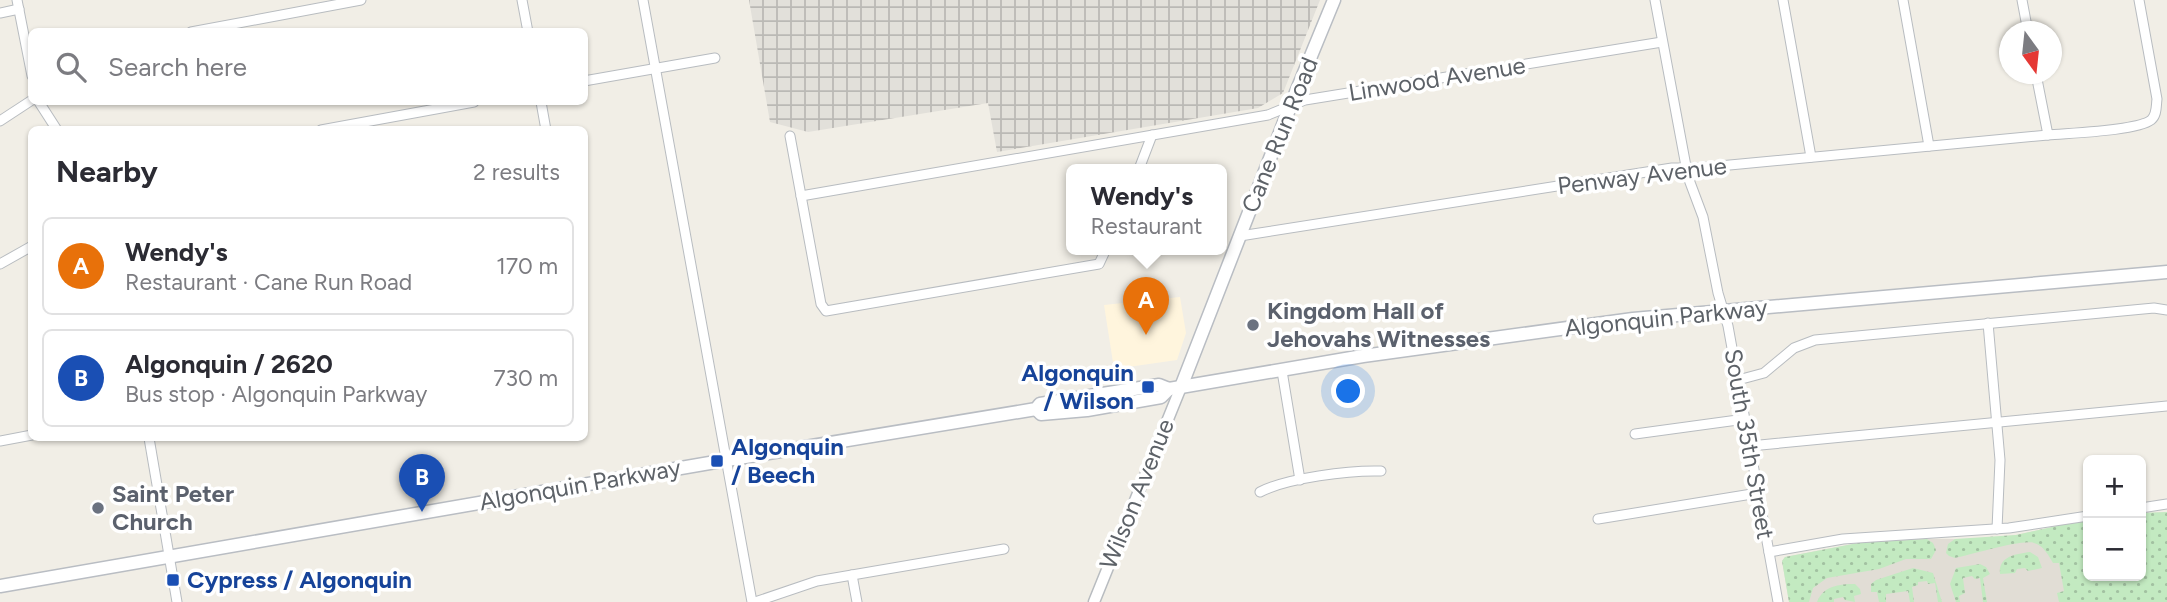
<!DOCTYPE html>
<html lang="en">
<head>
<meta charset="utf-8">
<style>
  :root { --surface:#fff; --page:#f7f7f7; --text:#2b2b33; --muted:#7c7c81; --line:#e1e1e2; --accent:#111827 }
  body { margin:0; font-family:Figtree,sans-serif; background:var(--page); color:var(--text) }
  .controls { position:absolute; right:21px; bottom:21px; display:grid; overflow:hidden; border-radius:10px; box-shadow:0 2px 5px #0004 }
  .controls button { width:63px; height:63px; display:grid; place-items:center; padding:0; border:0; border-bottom:2px solid var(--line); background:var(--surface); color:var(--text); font:35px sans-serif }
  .compass { position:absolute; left:1999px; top:21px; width:63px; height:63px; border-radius:50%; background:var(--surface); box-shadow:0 2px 5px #0004; rotate:165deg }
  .you { position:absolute; left:1349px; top:392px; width:24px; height:24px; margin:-18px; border:5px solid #fff; border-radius:50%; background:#1a73e8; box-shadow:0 0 0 10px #1a73e833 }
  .badge { display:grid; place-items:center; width:46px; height:46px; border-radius:50%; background:var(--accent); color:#fff; font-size:23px; font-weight:700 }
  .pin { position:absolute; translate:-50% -58px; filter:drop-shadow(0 2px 4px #0008) }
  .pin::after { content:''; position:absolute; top:37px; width:24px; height:21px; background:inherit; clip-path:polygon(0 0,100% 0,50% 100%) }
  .popup { position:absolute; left:1066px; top:164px; width:161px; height:91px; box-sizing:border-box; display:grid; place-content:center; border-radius:10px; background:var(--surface); filter:drop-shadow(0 2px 5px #0005); font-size:23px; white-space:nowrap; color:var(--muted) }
  .popup b { font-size:26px; color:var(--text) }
  .popup::after { content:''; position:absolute; left:50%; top:100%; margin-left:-14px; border:14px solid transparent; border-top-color:var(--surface) }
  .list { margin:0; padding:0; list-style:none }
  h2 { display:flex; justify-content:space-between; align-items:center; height:91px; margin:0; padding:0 28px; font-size:30px }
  h2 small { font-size:23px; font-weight:400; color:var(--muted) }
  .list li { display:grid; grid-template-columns:46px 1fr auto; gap:21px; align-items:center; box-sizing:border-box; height:98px; margin:0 14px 14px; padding:0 14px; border:2px solid var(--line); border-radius:10px }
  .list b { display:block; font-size:26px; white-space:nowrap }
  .list p { margin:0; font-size:23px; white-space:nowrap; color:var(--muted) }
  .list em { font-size:23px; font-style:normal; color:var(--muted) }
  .icon { flex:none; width:38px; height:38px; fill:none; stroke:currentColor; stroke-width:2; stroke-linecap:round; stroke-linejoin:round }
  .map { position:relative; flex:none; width:2167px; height:602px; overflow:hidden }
  .search { position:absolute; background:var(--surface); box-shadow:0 2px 5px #0004; left:28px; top:28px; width:560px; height:77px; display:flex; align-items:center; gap:18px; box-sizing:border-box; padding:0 24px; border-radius:10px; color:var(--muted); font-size:26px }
  .panel { position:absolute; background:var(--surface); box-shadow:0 2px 5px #0004; left:28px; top:126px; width:560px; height:315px; border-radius:10px }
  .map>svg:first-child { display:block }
</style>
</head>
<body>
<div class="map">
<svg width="2167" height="602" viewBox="0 0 2167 602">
  <defs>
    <pattern id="industrial-grid" width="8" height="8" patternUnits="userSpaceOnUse" patternTransform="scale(1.75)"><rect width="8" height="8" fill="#e2e0da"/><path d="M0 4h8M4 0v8" fill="none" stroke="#bab9b5"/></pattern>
    <pattern id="grass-dots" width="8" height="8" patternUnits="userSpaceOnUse" patternTransform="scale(1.75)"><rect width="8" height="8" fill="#c3eac1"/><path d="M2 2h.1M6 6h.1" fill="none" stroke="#a2c1a1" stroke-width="1.8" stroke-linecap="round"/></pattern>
  </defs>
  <rect width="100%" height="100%" fill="#f1eee6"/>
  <polygon fill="#fff5dd" points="1180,297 1186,333 1177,360 1114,369 1104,305"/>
  <polygon fill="url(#industrial-grid)" points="749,0 1320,0 1283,93 1258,108 997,152 988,103 808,132 770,122"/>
  <polygon fill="#e1ddd5" points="2167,512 2167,602 1789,602 1782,561 1785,557 1858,543 1904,539 1981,539 2016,535 2088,519 2088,576 2141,576 2141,513"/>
  <g fill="url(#grass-dots)">
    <path d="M2167,512V602H2059L2057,593L2064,591L2059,563H2053C2049,556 2043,545 2034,543C2022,539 1971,555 1955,558L1949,556L1946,553L1948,544L1955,539L2016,535L2088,519V576H2141V513Z"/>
    <polygon points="1927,539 1933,543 1936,550 1931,559 1906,559 1879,569 1827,578 1813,588 1809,602 1789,602 1782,561 1785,557 1858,543"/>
    <path d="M2030,552L2038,557L2042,568L2028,571L2025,568L2017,569L2015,573L2000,574C1998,556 2016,554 2030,552Z"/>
    <polygon points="1980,564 1986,567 1990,574 1983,578 1987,602 1983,602 1980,578 1975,579 1972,576 1963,578 1965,593 1959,596 1960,602 1956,602 1950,584 1956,568"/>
    <polygon points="1913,568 1933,573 1942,602 1938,602 1935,583 1928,584 1927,581 1918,582 1918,585 1912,587 1914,602 1910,602 1908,591 1886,594 1886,602 1879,602 1877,592 1871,592 1871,584 1876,580"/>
    <path d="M1855,584L1860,589L1861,594L1854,596L1855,602L1845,600L1843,597L1834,599V602H1817C1823,586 1839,584 1855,584Z"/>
  </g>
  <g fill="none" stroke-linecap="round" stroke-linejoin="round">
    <g stroke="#b8bcc0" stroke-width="11">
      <g id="minor">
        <polyline points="17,0 32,76"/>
        <polyline points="522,0 528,32"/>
        <polyline points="643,0 752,602"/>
        <polyline points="1655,0 1688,177 1703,217 1718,293 1728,326 1778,602"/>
        <polyline points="1783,0 1811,157"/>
        <polyline points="1903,0 1929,146"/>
        <polyline points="2022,0 2028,32"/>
        <polyline points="0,13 19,9"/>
        <polyline points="191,32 361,0"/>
        <path d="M2036,74L2048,135C2068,133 2137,131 2151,120C2157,115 2156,107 2157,99L2139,0"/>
        <polyline points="584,81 715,58"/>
        <polyline points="39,102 57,130"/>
        <polyline points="541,102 546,130"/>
        <polyline points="0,121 32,100"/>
        <polyline points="321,130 474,102"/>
        <polyline points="790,136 821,304 826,311 1099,264 1106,249"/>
        <polyline points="1139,169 1152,135"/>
        <polyline points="801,196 1268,115 1305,100 1662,42"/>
        <polyline points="1240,236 1672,168 1698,168 2048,135"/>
        <polyline points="0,264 32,246"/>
        <polyline points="1988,323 2000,460 1997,529"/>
        <polyline points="1282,371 1300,480"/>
        <polyline points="1738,380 1764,373 1794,348 1815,340 2154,308 2167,310"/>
        <polyline points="1635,434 1745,419"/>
        <polyline points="149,438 177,602"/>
        <polyline points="0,441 32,435"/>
        <polyline points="1750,446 2167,406"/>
        <path d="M1260,492C1287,478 1350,470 1381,471"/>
        <polyline points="2141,508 2167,504"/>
        <polyline points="1598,519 1758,493"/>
        <polyline points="1769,552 1843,539 2009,528 2088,516"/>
        <polyline points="852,575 857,602"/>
        <polyline points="755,602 817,581 1004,549"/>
      </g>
    </g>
    <g stroke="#b8bcc0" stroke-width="13">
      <polyline id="tertiary" points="1094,602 1181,387"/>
    </g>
    <g stroke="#b9bdc3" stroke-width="15">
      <g id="secondary">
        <polyline points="1181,387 1290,107 1334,0"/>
        <polyline points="1036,409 1041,414 1087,410 1161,397 1169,389"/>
        <polyline points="0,586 727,460 1036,409 1040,404 1159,385 1169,389 1363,356 1633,319 2167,272"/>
      </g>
    </g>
    <use href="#minor" stroke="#fff" stroke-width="9"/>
    <use href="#tertiary" stroke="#fff" stroke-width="10"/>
    <use href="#secondary" stroke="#fff" stroke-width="12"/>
  </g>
  <g fill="#6b7280" stroke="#fff" stroke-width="2.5">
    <circle cx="1253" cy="325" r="7"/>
    <circle cx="98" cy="508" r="7"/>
  </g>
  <g fill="#1a4fb4" stroke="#fff" stroke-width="2.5">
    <rect x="1141" y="380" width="14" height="14" rx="3.5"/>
    <rect x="710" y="454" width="14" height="14" rx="3.5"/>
    <rect x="166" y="573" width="14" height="14" rx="3.5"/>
  </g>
  <g text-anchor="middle" stroke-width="7" stroke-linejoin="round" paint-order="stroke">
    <g font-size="24" fill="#5d6268" stroke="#fff">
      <text transform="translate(1437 79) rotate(-9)" y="8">Linwood Avenue</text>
      <text transform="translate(1280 135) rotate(-68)" y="8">Cane Run Road</text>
      <text transform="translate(1642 176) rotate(-7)" y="8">Penway Avenue</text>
      <text transform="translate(1666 318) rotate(-6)" y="8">Algonquin Parkway</text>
      <text transform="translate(1749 444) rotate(80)" y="8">South 35th Street</text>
      <text transform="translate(580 485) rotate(-10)" y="8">Algonquin Parkway</text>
      <text transform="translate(1137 494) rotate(-68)" y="8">Wilson Avenue</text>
    </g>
    <g font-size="24" font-weight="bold" fill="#5b616d" stroke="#fff" text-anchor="start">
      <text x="1267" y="319">Kingdom Hall of<tspan x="1267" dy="28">Jehovahs Witnesses</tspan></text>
      <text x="112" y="502">Saint Peter<tspan x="112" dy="28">Church</tspan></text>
    </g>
    <g font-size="24" font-weight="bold" fill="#164399" stroke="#fff" text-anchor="start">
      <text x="1134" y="381" text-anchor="end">Algonquin<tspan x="1134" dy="28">/ Wilson</tspan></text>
      <text x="731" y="455">Algonquin<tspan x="731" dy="28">/ Beech</tspan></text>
      <text x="187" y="588">Cypress / Algonquin</text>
    </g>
  </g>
</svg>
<div class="controls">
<button>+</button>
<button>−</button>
</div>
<svg class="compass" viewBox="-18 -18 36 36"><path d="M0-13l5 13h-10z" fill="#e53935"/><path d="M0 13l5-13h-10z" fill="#7c7c81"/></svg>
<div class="you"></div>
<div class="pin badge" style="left:1146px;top:335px;background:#e8710a">A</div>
<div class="popup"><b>Wendy's</b>Restaurant</div>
<div class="pin badge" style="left:422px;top:512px;background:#1a4fb4">B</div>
<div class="search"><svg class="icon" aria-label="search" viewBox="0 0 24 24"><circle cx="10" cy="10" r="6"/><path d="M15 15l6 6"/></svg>Search here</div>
<section class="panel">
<h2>Nearby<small>2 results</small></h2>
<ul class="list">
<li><span class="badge" style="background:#e8710a">A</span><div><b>Wendy's</b><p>Restaurant · Cane Run Road</p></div><em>170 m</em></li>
<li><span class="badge" style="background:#1a4fb4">B</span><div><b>Algonquin / 2620</b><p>Bus stop · Algonquin Parkway</p></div><em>730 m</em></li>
</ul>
</section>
</div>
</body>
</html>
